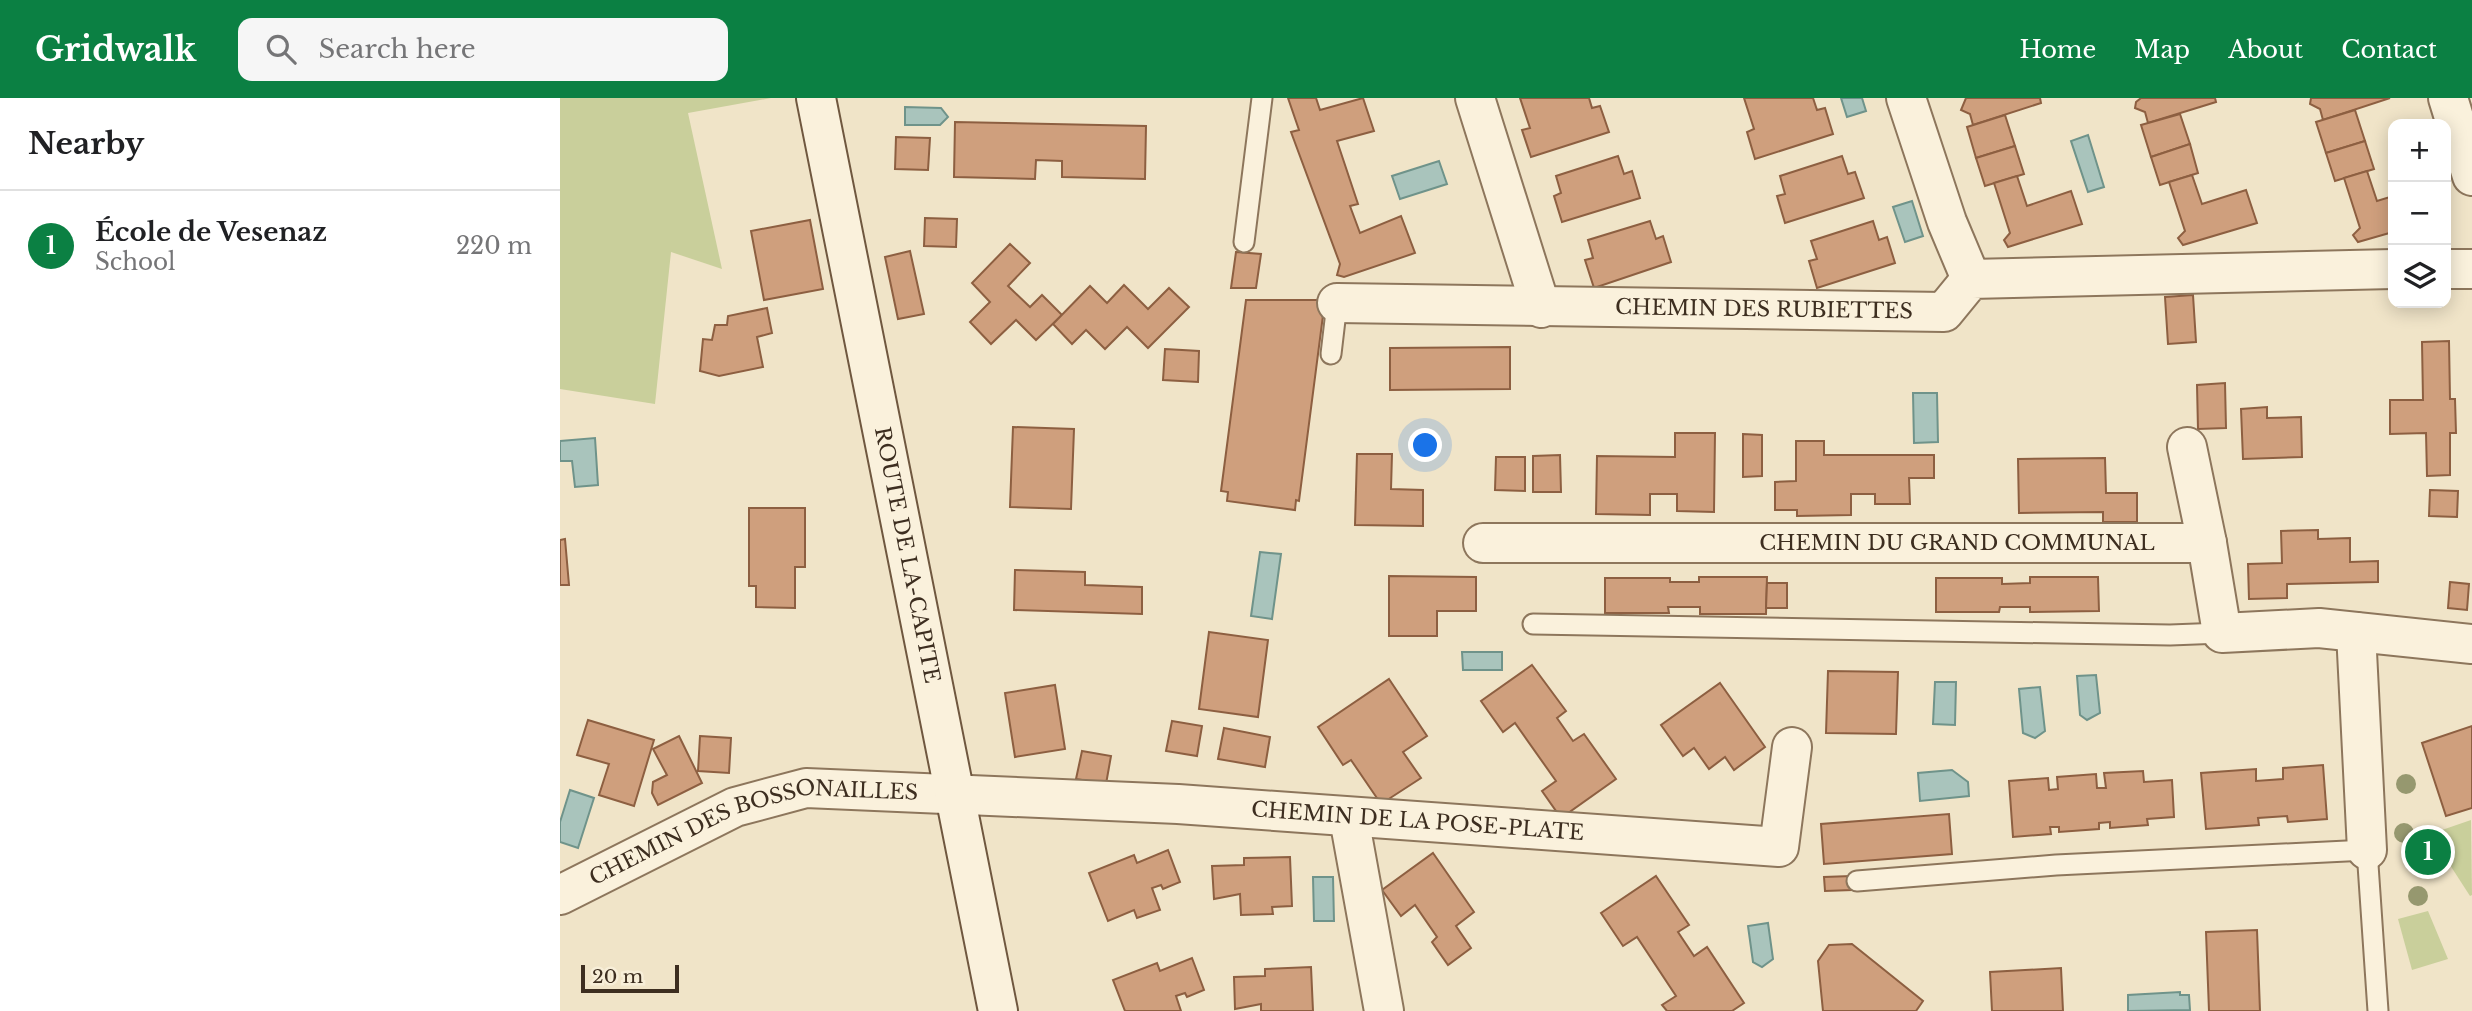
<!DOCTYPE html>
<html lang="en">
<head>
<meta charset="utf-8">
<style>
  :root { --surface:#fff; --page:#f6f6f6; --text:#202124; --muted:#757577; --line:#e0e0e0; --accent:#0b8043 }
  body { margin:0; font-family:"Libre Baskerville",serif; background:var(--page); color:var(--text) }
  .controls { position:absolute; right:21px; top:21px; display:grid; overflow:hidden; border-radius:14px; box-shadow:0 4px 18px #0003 }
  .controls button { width:63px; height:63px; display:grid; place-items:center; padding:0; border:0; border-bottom:2px solid var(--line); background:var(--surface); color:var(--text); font:35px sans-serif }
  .scale { position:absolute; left:21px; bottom:18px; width:98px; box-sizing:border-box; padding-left:7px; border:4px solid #3d2e20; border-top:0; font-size:19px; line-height:24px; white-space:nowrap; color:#3d2e20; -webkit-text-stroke:5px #f7eed8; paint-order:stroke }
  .you { position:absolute; left:866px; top:348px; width:24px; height:24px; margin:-18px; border:5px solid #fff; border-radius:50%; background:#1a73e8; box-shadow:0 0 0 10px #1a73e833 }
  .badge { display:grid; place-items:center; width:46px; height:46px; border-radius:50%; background:var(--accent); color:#fff; font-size:23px; font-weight:700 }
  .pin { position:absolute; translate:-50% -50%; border:4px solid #fff; box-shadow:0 2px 7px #0006 }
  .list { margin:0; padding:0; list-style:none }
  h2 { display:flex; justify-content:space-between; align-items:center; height:91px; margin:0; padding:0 28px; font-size:30px }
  h2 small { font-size:23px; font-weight:400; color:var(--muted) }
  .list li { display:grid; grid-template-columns:46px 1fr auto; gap:21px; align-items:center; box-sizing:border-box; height:112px; padding:0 28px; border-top:2px solid var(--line) }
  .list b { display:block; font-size:26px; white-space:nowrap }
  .list p { margin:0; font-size:23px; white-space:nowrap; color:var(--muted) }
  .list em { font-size:23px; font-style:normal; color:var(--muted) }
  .icon { flex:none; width:38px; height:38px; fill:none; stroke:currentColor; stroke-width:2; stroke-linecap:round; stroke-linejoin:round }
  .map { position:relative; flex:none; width:1912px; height:913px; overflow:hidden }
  header { display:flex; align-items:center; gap:42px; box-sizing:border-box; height:98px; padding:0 35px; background:var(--accent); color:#fff }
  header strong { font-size:33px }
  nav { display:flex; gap:38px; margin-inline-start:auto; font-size:24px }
  .search { width:490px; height:63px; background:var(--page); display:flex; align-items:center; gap:18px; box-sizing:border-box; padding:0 24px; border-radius:14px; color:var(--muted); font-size:26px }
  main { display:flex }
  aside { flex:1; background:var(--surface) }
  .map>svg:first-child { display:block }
</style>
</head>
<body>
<header>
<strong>Gridwalk</strong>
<div class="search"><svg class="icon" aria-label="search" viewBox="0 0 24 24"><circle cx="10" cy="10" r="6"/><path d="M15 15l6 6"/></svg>Search here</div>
<nav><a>Home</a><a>Map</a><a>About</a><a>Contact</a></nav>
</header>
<main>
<aside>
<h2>Nearby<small></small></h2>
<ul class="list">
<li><span class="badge">1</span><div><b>École de Vesenaz</b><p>School</p></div><em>220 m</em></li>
</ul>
</aside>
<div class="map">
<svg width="1912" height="913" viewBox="0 0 1912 913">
  <rect width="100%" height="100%" fill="#f0e4c8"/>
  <g fill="#c9cf9b">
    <polygon points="0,0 211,0 128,15 162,171 111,154 95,306 0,291"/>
    <polygon points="1911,722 1912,797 1910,798 1890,767 1879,733"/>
    <polygon points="1868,813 1888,861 1852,872 1838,821"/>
  </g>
  <g fill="#a9c4bc" stroke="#6f938a" stroke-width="2">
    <polygon points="1281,0 1302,0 1306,13 1287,19"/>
    <polygon points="345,9 381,10 388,19 380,27 345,27"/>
    <polygon points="1528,37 1544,89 1528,94 1511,43"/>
    <polygon points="879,63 887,86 840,101 832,78"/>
    <polygon points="1352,103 1363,138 1345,144 1333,109"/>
    <polygon points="1353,295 1377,295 1378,344 1354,345"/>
    <polygon points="35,340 38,387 15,389 12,363 0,363 0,343"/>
    <polygon points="700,454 721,456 712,521 691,518"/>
    <polygon points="902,554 942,554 942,572 903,572"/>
    <polygon points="1536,577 1540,615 1527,622 1520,617 1517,578"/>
    <polygon points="1375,584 1396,584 1395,627 1373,626"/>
    <polygon points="1480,589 1485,633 1475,640 1463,635 1459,591"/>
    <polygon points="1392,672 1408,684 1409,698 1360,703 1358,675"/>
    <polygon points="10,692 34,700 18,750 0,744 0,724"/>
    <polygon points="753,779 773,779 774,823 754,823"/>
    <polygon points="1208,825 1213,861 1202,869 1193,864 1188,828"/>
    <polygon points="1620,894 1620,897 1629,897 1630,912 1568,913 1568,897"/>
  </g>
  <g fill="#cf9f7d" stroke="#8d5f41" stroke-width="2">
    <polygon points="728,0 756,0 760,12 803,0 814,33 777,43 798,106 790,108 800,135 841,118 855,155 784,179 777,177 780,166 731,34 739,32"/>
    <polygon points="960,0 1029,0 1032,10 1040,8 1049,34 971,59 962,32 970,30"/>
    <polygon points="1184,0 1253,0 1257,12 1265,10 1273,36 1195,61 1187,34 1194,31"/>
    <polygon points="1406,0 1480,0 1481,5 1413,27 1410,16 1401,12"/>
    <polygon points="1581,0 1655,0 1656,4 1588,25 1585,14 1575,10 1576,4"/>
    <polygon points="1751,0 1830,0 1763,22 1760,11 1750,6"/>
    <polygon points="1795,12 1805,43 1766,55 1756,24"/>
    <polygon points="1620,16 1630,46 1591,59 1581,27"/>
    <polygon points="1445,17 1455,48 1416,60 1407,29"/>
    <polygon points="395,24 586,28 585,81 502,79 502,63 476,62 475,81 394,79"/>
    <polygon points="336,39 370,40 368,72 335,71"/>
    <polygon points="1805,43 1814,71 1775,83 1766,55"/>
    <polygon points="1630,46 1638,75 1600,87 1591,59"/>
    <polygon points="1455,48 1464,76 1425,88 1416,60"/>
    <polygon points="1058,58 1064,76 1072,73 1080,100 1002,124 994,98 1001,95 996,78"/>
    <polygon points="1282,58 1288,76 1295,74 1304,100 1225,125 1217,98 1225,96 1220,78"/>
    <polygon points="1807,73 1817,103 1833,98 1833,134 1798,144 1793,137 1800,130 1784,80"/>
    <polygon points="1632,77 1642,106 1686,92 1697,125 1623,147 1618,140 1625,133 1609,84"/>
    <polygon points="1457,78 1467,108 1511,93 1522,126 1448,149 1444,142 1450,135 1434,85"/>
    <polygon points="365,120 397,121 396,149 364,148"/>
    <polygon points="250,122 263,191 204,202 191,133"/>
    <polygon points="1090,123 1096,141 1103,138 1111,164 1034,190 1025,162 1033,160 1028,142"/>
    <polygon points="1313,123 1319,142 1327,139 1335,165 1257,190 1249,163 1257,161 1251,143"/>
    <polygon points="450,146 470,165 448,188 470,209 482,197 502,217 476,242 456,222 431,246 410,224 430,204 412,185"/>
    <polygon points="350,153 364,216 338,221 325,159"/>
    <polygon points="676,154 701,156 696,190 671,190"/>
    <polygon points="564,187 588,211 609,190 629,209 588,250 567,229 545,251 526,232 512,246 493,226 530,188 547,205"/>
    <polygon points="1633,197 1636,244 1608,246 1605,199"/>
    <polygon points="686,202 765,202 739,403 736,402 735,412 667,403 668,394 661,393"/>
    <polygon points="207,210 212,235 197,239 203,269 159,278 140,273 143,241 152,242 155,227 167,227 168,218"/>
    <polygon points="1889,243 1890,301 1895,301 1896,335 1890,335 1890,377 1867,378 1866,335 1830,336 1830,302 1863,302 1862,244"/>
    <polygon points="950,249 950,291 830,292 830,250"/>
    <polygon points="605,251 639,253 638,284 603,282"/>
    <polygon points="1665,285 1666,330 1638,331 1637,287"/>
    <polygon points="1707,309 1707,320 1741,319 1742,359 1683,361 1681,311"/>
    <polygon points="453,329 514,331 511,411 450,409"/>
    <polygon points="1115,335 1155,335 1154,414 1117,413 1117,396 1090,396 1090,417 1036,416 1037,358 1115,359"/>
    <polygon points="1183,336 1202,337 1202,378 1183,379"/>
    <polygon points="1236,343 1264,343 1264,357 1374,357 1374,380 1349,380 1350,406 1315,406 1315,396 1291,396 1291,417 1237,418 1237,412 1215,412 1215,384 1236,383"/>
    <polygon points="797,356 832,356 831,391 863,392 863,428 795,427"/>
    <polygon points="1000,357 1001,394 973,394 973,358"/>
    <polygon points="936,359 965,359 965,393 935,392"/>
    <polygon points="1545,360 1546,395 1577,395 1577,424 1543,424 1543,414 1459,415 1458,361"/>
    <polygon points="1870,392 1898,393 1897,419 1869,418"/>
    <polygon points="189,410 245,410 245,469 235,469 235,510 196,509 196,488 189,488"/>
    <polygon points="1758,432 1758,441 1790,440 1790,464 1818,463 1818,484 1727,486 1727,500 1689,501 1688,466 1722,465 1721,433"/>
    <polygon points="5,441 9,487 0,487 0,442"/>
    <polygon points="455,472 525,474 525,487 582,489 582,516 454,512"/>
    <polygon points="829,478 916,479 916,513 877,513 877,538 829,538"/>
    <polygon points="1139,479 1207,479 1206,516 1140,516 1140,509 1108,509 1109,515 1045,515 1045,480 1110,480 1110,484 1139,484"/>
    <polygon points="1470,479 1538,479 1539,513 1470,514 1470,509 1440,509 1439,514 1376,514 1376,480 1442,480 1442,486 1470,485"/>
    <polygon points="1890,484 1909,486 1907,512 1888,510"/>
    <polygon points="1207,485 1227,485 1227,510 1206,510"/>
    <polygon points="649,534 708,542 698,619 639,611"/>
    <polygon points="972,567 1006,613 997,620 1013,643 1024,636 1056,681 1001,720 982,693 996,683 955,625 943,634 921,603"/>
    <polygon points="1268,573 1338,574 1336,636 1266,635"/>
    <polygon points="829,581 867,638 843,654 861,680 821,706 791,662 783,667 758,629"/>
    <polygon points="1160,585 1205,649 1174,672 1165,659 1149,671 1134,650 1123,658 1101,627"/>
    <polygon points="495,587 505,651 455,659 445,595"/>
    <polygon points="28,622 94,642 74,708 39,697 49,666 17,657"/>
    <polygon points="612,623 642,628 637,658 606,653"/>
    <polygon points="1912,628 1912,710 1886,718 1862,645"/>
    <polygon points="664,630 710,639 705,669 658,661"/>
    <polygon points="119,638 142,685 98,707 92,695 93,684 107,677 93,651"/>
    <polygon points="140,638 171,640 169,675 138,673"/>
    <polygon points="522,653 551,658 546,686 516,681"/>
    <polygon points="1763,667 1767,721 1728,724 1727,718 1698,720 1699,727 1646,731 1641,675 1696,671 1696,683 1723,681 1723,670"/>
    <polygon points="1583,673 1584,684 1612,682 1614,719 1587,721 1588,727 1550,730 1550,724 1539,725 1539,731 1499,734 1499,729 1490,729 1491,736 1453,739 1449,683 1488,680 1489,692 1498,691 1497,679 1536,676 1537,690 1546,690 1544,675"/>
    <polygon points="1389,716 1392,756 1264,766 1261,726"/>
    <polygon points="608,752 620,784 603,791 601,787 592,790 600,812 577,820 574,812 548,823 529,775 574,757 577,765"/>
    <polygon points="873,755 914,814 896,828 911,850 888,867 872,844 877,839 855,807 841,818 822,792"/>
    <polygon points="730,759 732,808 712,809 713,816 681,817 680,796 654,801 652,768 684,767 684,760"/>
    <polygon points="1096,778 1129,827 1118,834 1134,858 1147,849 1184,905 1172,913 1107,913 1102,907 1116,898 1077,839 1063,848 1041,815"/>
    <polygon points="1291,778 1292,792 1265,793 1264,779"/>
    <polygon points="1697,832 1700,913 1649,913 1646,834"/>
    <polygon points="1292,846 1363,903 1356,913 1263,913 1258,863 1269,847"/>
    <polygon points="632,860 644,892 627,899 625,895 616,898 621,913 565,913 553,882 597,865 600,873"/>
    <polygon points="751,869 753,913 701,913 701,906 675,911 674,879 705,878 705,871"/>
    <polygon points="1501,870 1503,913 1432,913 1430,874"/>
  </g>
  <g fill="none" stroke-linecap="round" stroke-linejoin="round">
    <g stroke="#8d765c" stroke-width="23">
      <g id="lane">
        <polyline points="684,144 702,0"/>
        <polyline points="771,256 777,205"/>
        <polyline points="973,526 1610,537 1662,535"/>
        <polyline points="1297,783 1496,767 1807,752 1818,913"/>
      </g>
    </g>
    <g stroke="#8d765c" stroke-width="42">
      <g id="street">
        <polyline points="915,0 981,210"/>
        <polyline points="1346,0 1387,124 1411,181"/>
        <polyline points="1888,0 1912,78"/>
        <polyline points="1886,171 1912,171"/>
        <path id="s1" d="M777,205L1384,214L1411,181L1833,171"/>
        <polyline points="1627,349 1647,445"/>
        <path id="s2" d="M923,445H1647L1662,535L1759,530L1912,546"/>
        <polyline points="1796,534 1807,752"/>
        <polyline points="789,720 824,913"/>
        <path id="s3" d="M0,797L175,709L246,690L618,706L1219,749L1232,649"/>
      </g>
    </g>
    <g stroke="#6f573f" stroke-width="42">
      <g id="secondary">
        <path id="s4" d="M256,0L438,913"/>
      </g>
    </g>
    <use href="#lane" stroke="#faf1dc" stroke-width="19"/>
    <use href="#street" stroke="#faf1dc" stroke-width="38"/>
    <use href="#secondary" stroke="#faf1dc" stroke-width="38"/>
  </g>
  <g fill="#96986f">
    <circle cx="1846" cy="686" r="10"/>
    <circle cx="1844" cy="735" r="10"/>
    <circle cx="1858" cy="798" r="10"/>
  </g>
  <g text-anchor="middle" stroke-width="7" stroke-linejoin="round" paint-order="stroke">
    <g font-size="21" fill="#3d2e20" stroke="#f7eed8">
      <text dy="7" stroke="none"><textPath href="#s1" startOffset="427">CHEMIN DES RUBIETTES</textPath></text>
      <text dy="7" stroke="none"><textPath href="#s2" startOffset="474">CHEMIN DU GRAND COMMUNAL</textPath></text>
      <text dy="7" stroke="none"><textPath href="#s4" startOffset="466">ROUTE DE LA-CAPITE</textPath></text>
      <text dy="7" stroke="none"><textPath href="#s3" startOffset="882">CHEMIN DE LA POSE-PLATE</textPath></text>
      <text dy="7" stroke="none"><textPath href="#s3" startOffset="208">CHEMIN DES BOSSONAILLES</textPath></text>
    </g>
  </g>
</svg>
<div class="controls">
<button>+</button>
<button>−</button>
<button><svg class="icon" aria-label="layers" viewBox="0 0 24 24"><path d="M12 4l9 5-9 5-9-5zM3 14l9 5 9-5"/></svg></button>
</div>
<div class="scale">20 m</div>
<div class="you"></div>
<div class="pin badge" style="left:1868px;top:754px">1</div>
</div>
</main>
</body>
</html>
